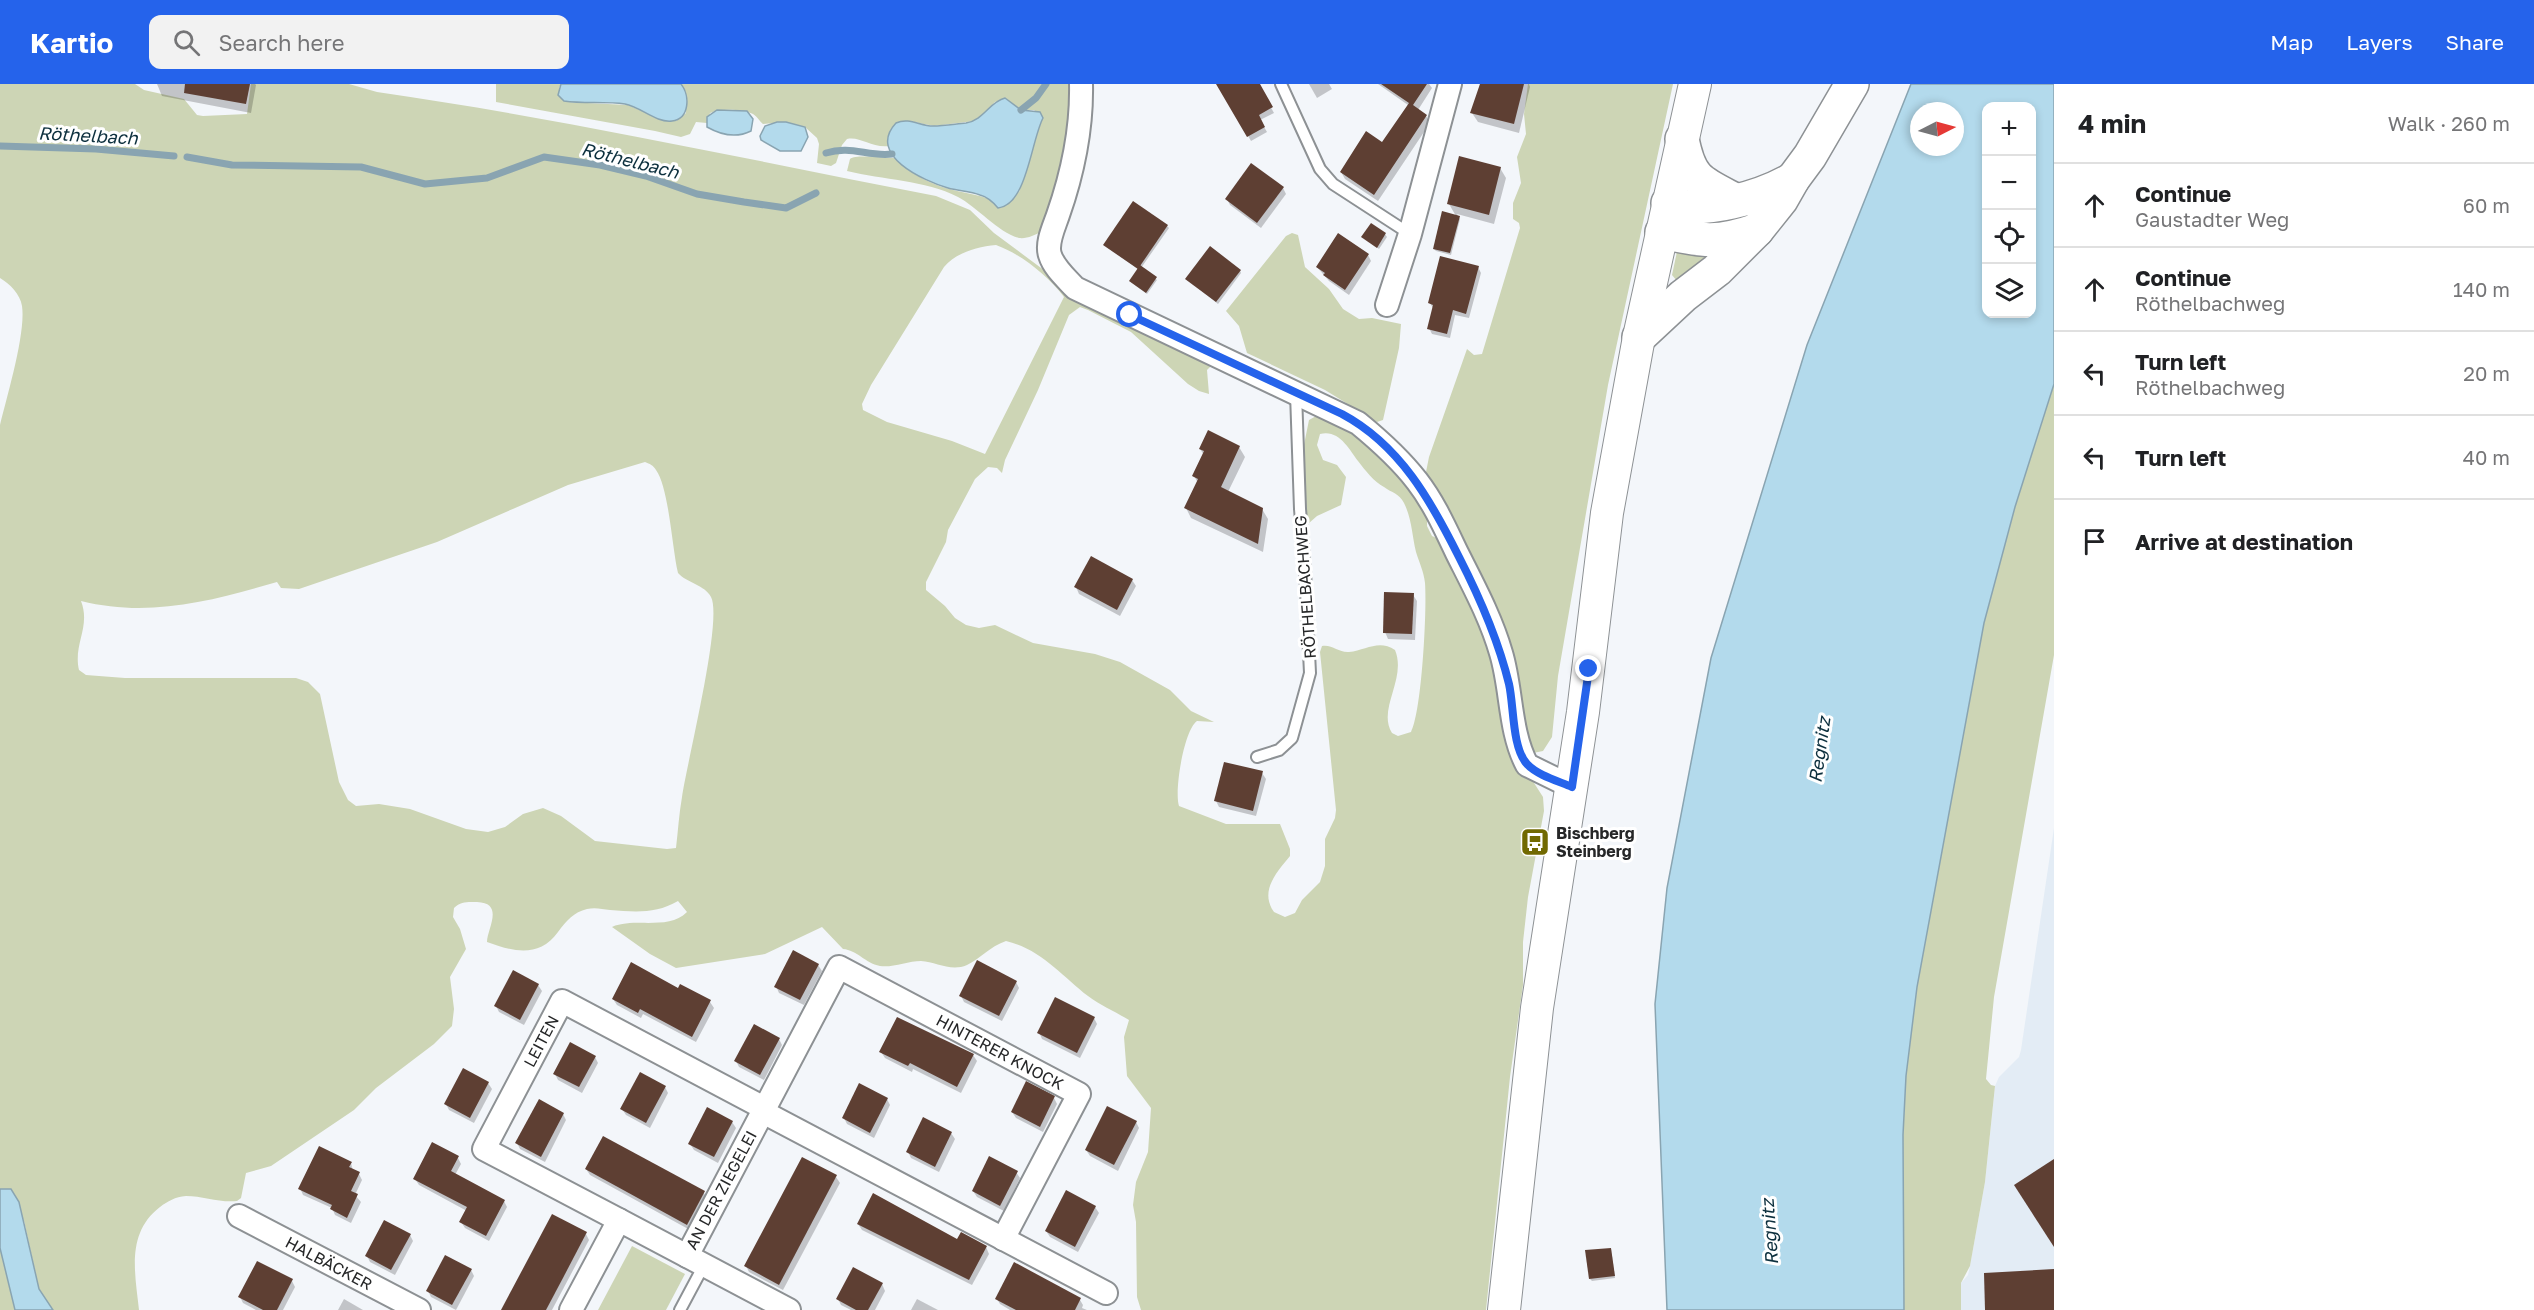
<!DOCTYPE html>
<html lang="en">
<head>
<meta charset="utf-8">
<style>
  :root { --surface:#fff; --page:#f2f2f2; --text:#202124; --muted:#757577; --line:#e0e0e0; --accent:#2563eb }
  body { margin:0; font-family:"Golos Text",sans-serif; background:var(--page); color:var(--text) }
  .controls { position:absolute; right:18px; top:18px; display:grid; overflow:hidden; border-radius:12px; box-shadow:0 3px 9px #0003 }
  .controls button { width:54px; height:54px; display:grid; place-items:center; padding:0; border:0; border-bottom:2px solid var(--line); background:var(--surface); color:var(--text); font:30px sans-serif }
  .compass { position:absolute; left:1910px; top:18px; width:54px; height:54px; border-radius:50%; background:var(--surface); box-shadow:0 3px 9px #0003; rotate:84deg }
  .stop { position:absolute; width:18px; height:18px; margin:-14px; border:4px solid #2563eb; border-radius:50%; background:#fff }
  .stop.end { background:#2563eb; border-color:#fff; box-shadow:0 2px 6px #0008 }
  .list { margin:0; padding:0; list-style:none }
  h2 { display:flex; justify-content:space-between; align-items:center; height:78px; margin:0; padding:0 24px; font-size:26px }
  h2 small { font-size:20px; font-weight:400; color:var(--muted) }
  .list li { display:grid; grid-template-columns:39px 1fr auto; gap:18px; align-items:center; box-sizing:border-box; height:84px; padding:0 24px; border-top:2px solid var(--line) }
  .list b { display:block; font-size:22px; white-space:nowrap }
  .list p { margin:0; font-size:20px; white-space:nowrap; color:var(--muted) }
  .list em { font-size:20px; font-style:normal; color:var(--muted) }
  .icon { flex:none; width:33px; height:33px; fill:none; stroke:currentColor; stroke-width:2; stroke-linecap:round; stroke-linejoin:round }
  .map { position:relative; flex:none; width:2054px; height:1226px; overflow:hidden }
  header { display:flex; align-items:center; gap:36px; box-sizing:border-box; height:84px; padding:0 30px; background:var(--accent); color:#fff }
  header strong { font-size:28px }
  nav { display:flex; gap:33px; margin-inline-start:auto; font-size:21px }
  .search { width:420px; height:54px; background:var(--page); display:flex; align-items:center; gap:15px; box-sizing:border-box; padding:0 21px; border-radius:12px; color:var(--muted); font-size:22px }
  main { display:flex }
  aside { flex:1; background:var(--surface) }
  .map>svg:first-child { display:block }
</style>
</head>
<body>
<header>
<strong>Kartio</strong>
<div class="search"><svg class="icon" aria-label="search" viewBox="0 0 24 24"><circle cx="10" cy="10" r="6"/><path d="M15 15l6 6"/></svg>Search here</div>
<nav><a>Map</a><a>Layers</a><a>Share</a></nav>
</header>
<main>
<div class="map">
<svg width="2054" height="1226" viewBox="0 0 2054 1226">
  <rect width="100%" height="100%" fill="#f3f6fa"/>
  <polygon fill="#e3ecf5" points="2054,744 2054,1226 1961,1226 1961,1199 1968,1191 1970,1182 1985,1098 1995,1002 1999,993 2019,973 2021,966"/>
  <g fill="#cdd5b5" fill-rule="evenodd">
    <path d="M0,0H135L144,6L184,15L197,31L203,32L247,30L251,0H349L377,8C565,35 750,76 936,112L970,126L994,149L1068,204L1211,282L1207,286L1209,310L1199,307L1188,300L1131,248L1088,226L1080,223L1069,231L1038,306L1005,376L1002,389L997,384L988,383L975,395L948,446L946,458L926,498V506L945,522L955,534L966,541L979,544L995,541L1033,559L1095,570L1120,578L1170,606L1191,627L1214,638L1197,637C1184,646 1174,707 1179,722L1226,740H1280L1290,765V772C1277,788 1259,807 1274,828L1285,833L1295,829L1302,816L1320,798L1325,782V755L1335,734L1336,726L1320,568L1322,562C1332,560 1339,569 1349,568C1366,566 1379,555 1395,566C1407,595 1377,625 1392,649L1398,652L1411,648C1422,627 1427,525 1425,499C1424,488 1419,478 1416,468C1412,452 1412,435 1404,419C1399,409 1392,409 1384,403C1374,398 1365,386 1358,377C1349,365 1339,345 1320,350L1317,361L1323,376L1337,381L1346,393L1341,421L1317,432L1300,447L1296,446V400L1309,336L1318,331L1359,352L1385,373L1427,427V442L1432,452L1466,467C1460,439 1441,417 1425,393L1429,373L1467,265L1474,271L1482,270L1520,144L1519,139L1513,135V119L1521,99L1517,73L1526,50L1524,30L1528,0H1673L1608,301L1558,592L1552,653L1543,667L1533,669L1527,688L1543,713L1544,727L1528,813L1523,858V901L1510,993L1486,1226H1141L1137,1213L1136,1138L1133,1121L1136,1098L1148,1068L1151,1024L1127,992L1124,953L1129,936C1116,928 1101,922 1088,912C1062,892 1041,865 1006,857C989,863 981,874 967,881C951,888 936,878 921,877C908,877 892,884 880,882C865,879 857,866 843,865L822,843L765,870L676,884L650,870L612,843C635,833 668,847 687,828L678,817C656,830 635,828 610,826C602,825 595,823 587,825C574,828 566,837 558,848C539,874 514,868 487,858C487,845 505,819 477,818C468,818 461,817 454,824L453,833L460,845L466,865L450,893L454,925L452,942L434,960L376,1004L354,1026L271,1082L246,1089L241,1114L237,1117C220,1119 203,1112 186,1112C175,1113 168,1117 160,1123C126,1149 135,1189 139,1226H53L39,1205L24,1137L5,1105H0V341C7,312 26,249 22,222C20,210 10,200 0,194ZM996,161C1021,170 1048,192 1064,213L985,370L952,357L887,338L863,326L862,320L871,301L944,183C957,168 977,163 996,161ZM645,378C650,380 653,381 656,386C669,404 672,464 678,489C687,499 705,501 711,513C723,536 687,678 682,713C679,730 678,747 676,764L667,765L595,757L561,732L543,724L523,730L505,743L488,748L466,745L410,725L379,720L356,722L348,716L339,698L320,610L308,598L296,594H125L86,591L79,586C73,560 91,543 81,517C149,534 212,517 277,498L281,504L299,505L437,458L568,401Z"/>
    <path d="M496,0H561L559,4L567,18L628,21L662,36L676,37L686,29V24L687,13L681,0H1073V46L1041,148C1035,151 1027,155 1019,154C999,149 977,123 958,113C925,96 883,96 847,87L850,75C856,70 884,74 895,74C910,91 935,102 957,107C970,110 981,111 993,117L1019,108L1034,56L1043,34L1034,26H1021L1005,14L995,18L980,34L974,37L934,42L909,37L891,44L889,62C871,64 860,52 847,55L842,61L836,79L831,82L817,79L819,60L817,54L805,43L786,38L763,40C759,37 758,33 753,30C742,25 721,24 710,29L707,39L696,38L690,50L681,53L655,47L496,18Z"/>
    <polygon points="1292,149 1298,151 1305,183 1329,205 1343,225 1359,235 1372,234 1401,240 1399,264 1383,336 1377,338 1325,306 1247,269 1239,242 1226,227 1286,152"/>
    <polygon points="1678,163 1714,172 1677,197 1672,191"/>
    <polygon points="2054,300 2054,571 1994,913 1986,995 1991,1001 1995,1002 1985,1098 1970,1182 1961,1199 1961,1226 1904,1226 1903,1051 1906,992 1917,903 1984,539 2015,423"/>
    <polygon points="632,1162 685,1190 666,1226 598,1226"/>
    <polygon points="0,1164 15,1226 0,1226"/>
  </g>
  <g fill="#b3daec" stroke="#89a4b1" stroke-width="1.5" fill-rule="evenodd">
    <path d="M561,0H681C690,11 690,35 672,37C656,39 641,23 625,20C605,17 584,20 564,17L558,11Z"/>
    <path d="M1911,0H2054V300L2015,423L1984,539L1917,903L1906,992L1903,1051L1904,1226H1667L1655,920L1667,804L1711,574L1807,261ZM1986,22H2032V230H1986ZM1919,27H1955V63H1919Z"/>
    <path d="M1005,14L1021,26L1040,28L1043,34C1031,57 1027,121 998,124C993,118 988,113 980,111C970,107 959,107 948,104C924,97 866,71 896,39C909,33 920,42 933,42C944,42 955,40 966,39C984,36 989,18 1005,14Z"/>
    <path d="M717,26L747,27L753,35L751,47C737,54 721,51 707,43V33Z"/>
    <polygon points="777,38 786,38 805,43 808,53 801,67 780,67 761,56 760,52 765,42"/>
    <polygon points="0,1105 11,1105 19,1118 39,1205 53,1226 15,1226 0,1164"/>
  </g>
  <g fill="#0003">
    <polygon points="157,0 255,0 256,1 251,29 162,12"/>
    <polygon points="1218,0 1258,0 1274,29 1260,36 1267,48 1251,57"/>
    <polygon points="1309,0 1329,0 1332,5 1317,14"/>
    <polygon points="1378,0 1429,0 1432,4 1418,26 1426,32 1430,39 1378,117 1345,95 1341,88 1383,60 1408,21"/>
    <polygon points="1480,0 1529,0 1530,3 1519,49 1478,38 1472,29"/>
    <polygon points="1500,84 1506,94 1494,140 1457,130 1460,135 1451,171 1436,167 1434,165 1456,132 1449,120"/>
    <polygon points="1283,104 1286,110 1261,144 1230,121 1227,115"/>
    <polygon points="1167,142 1169,144 1141,184 1157,196 1147,210 1131,198 1139,186 1105,161"/>
    <polygon points="1385,150 1387,153 1379,165 1363,153"/>
    <polygon points="1368,171 1371,177 1349,211 1329,197 1317,183"/>
    <polygon points="1478,183 1481,189 1469,234 1455,231 1450,254 1432,250 1429,244 1434,226 1430,219"/>
    <polygon points="1240,187 1241,189 1218,220 1187,195"/>
    <polygon points="1239,363 1245,373 1228,408 1262,425 1268,435 1263,468 1191,434 1186,424 1198,399 1194,392 1204,371 1200,365"/>
    <polygon points="1132,496 1136,502 1120,532 1079,510 1076,503"/>
    <polygon points="1413,511 1417,517 1415,556 1388,555 1385,548"/>
    <polygon points="1262,689 1266,695 1256,732 1219,723 1216,717"/>
    <polygon points="818,881 822,887 804,921 779,909 776,902"/>
    <polygon points="1016,898 1019,904 1002,937 964,918 961,912"/>
    <polygon points="538,901 542,907 524,941 499,928 496,922"/>
    <polygon points="681,902 710,918 714,924 696,958 643,930 641,934 617,921 613,915 679,906"/>
    <polygon points="1094,934 1097,940 1080,974 1042,955 1039,948"/>
    <polygon points="779,955 782,961 764,996 739,983 736,977"/>
    <polygon points="881,968 973,971 977,977 961,1009 913,985 912,988 885,974"/>
    <polygon points="595,973 598,979 582,1009 558,996 555,990"/>
    <polygon points="488,999 492,1005 474,1039 449,1026 446,1020"/>
    <polygon points="665,1003 668,1009 650,1044 626,1031 622,1025"/>
    <polygon points="1054,1014 1057,1020 1043,1048 1016,1034 1012,1028"/>
    <polygon points="887,1015 890,1021 874,1054 847,1040 844,1034"/>
    <polygon points="563,1030 566,1036 545,1078 520,1065 517,1059"/>
    <polygon points="732,1038 736,1044 718,1079 694,1066 690,1060"/>
    <polygon points="1136,1038 1139,1044 1118,1087 1090,1072 1086,1066"/>
    <polygon points="951,1049 955,1055 939,1088 911,1074 908,1068"/>
    <polygon points="458,1074 461,1080 455,1091 504,1117 507,1123 489,1157 465,1144 461,1138 467,1127 419,1101 415,1095"/>
    <polygon points="351,1079 353,1087 359,1090 362,1096 355,1111 361,1118 351,1139 335,1131 332,1124 303,1111 300,1104"/>
    <polygon points="586,1085 704,1109 707,1115 690,1146 590,1091"/>
    <polygon points="1016,1088 1020,1094 1004,1127 977,1113 973,1107"/>
    <polygon points="836,1093 840,1099 783,1206 749,1188 746,1182"/>
    <polygon points="1095,1123 1099,1129 1078,1168 1050,1153 1046,1147"/>
    <polygon points="858,1140 958,1157 986,1163 989,1170 972,1201 862,1146"/>
    <polygon points="586,1150 589,1156 552,1226 503,1226"/>
    <polygon points="410,1151 413,1157 395,1191 370,1178 367,1172"/>
    <polygon points="1611,1165 1615,1194 1592,1197 1590,1195"/>
    <polygon points="471,1186 474,1192 456,1226 431,1213 428,1207"/>
    <polygon points="292,1197 295,1203 283,1226 256,1226 243,1219 240,1213"/>
    <polygon points="882,1200 885,1207 875,1226 851,1226 841,1221 838,1215"/>
    <polygon points="344,1215 363,1226 338,1226"/>
    <polygon points="917,1215 938,1226 911,1226"/>
    <polygon points="997,1215 1080,1216 1083,1221 1082,1224 1087,1226 1010,1226 1000,1220"/>
  </g>
  <g fill="none" stroke-linecap="round" stroke-linejoin="round">
    <g stroke="#89a4b1" stroke-width="7">
      <polyline points="1021,26 1036,14 1046,0"/>
      <polyline points="0,62 96,65 174,72"/>
      <path d="M826,69C851,61 868,73 892,70"/>
      <polyline points="187,73 232,81 361,83 425,100 487,94 544,73 600,81 646,92 697,110 744,118 786,124 816,109"/>
    </g>
  </g>
  <g fill="#5e3f33">
    <polygon points="185,0 250,0 246,20 184,9"/>
    <polygon points="1216,0 1260,0 1273,23 1259,31 1265,43 1247,53"/>
    <polygon points="1381,0 1427,0 1413,21 1427,31 1374,111 1340,88 1366,47 1382,58 1409,19"/>
    <polygon points="1480,0 1524,0 1514,40 1470,29"/>
    <polygon points="1459,72 1501,83 1489,131 1447,120"/>
    <polygon points="1251,79 1284,103 1257,139 1225,115"/>
    <polygon points="1133,117 1168,141 1138,185 1103,161"/>
    <polygon points="1442,127 1460,132 1450,169 1433,165"/>
    <polygon points="1371,139 1386,149 1377,164 1361,153"/>
    <polygon points="1338,149 1369,170 1345,206 1323,191 1325,189 1316,183"/>
    <polygon points="1210,162 1241,186 1216,218 1185,195"/>
    <polygon points="1440,172 1479,182 1466,230 1453,226 1447,250 1427,245 1433,221 1428,219"/>
    <polygon points="1140,181 1157,193 1146,209 1129,197"/>
    <polygon points="1208,346 1240,362 1221,403 1263,424 1258,460 1184,424 1198,395 1192,392 1204,367 1199,365"/>
    <polygon points="1091,472 1133,495 1117,526 1074,503"/>
    <polygon points="1384,508 1414,509 1412,550 1383,549"/>
    <polygon points="1224,678 1263,687 1253,727 1214,717"/>
    <polygon points="793,866 819,880 800,916 774,903"/>
    <polygon points="977,876 1017,897 999,932 959,912"/>
    <polygon points="631,878 678,904 680,900 711,916 692,953 640,925 638,929 612,915"/>
    <polygon points="513,886 539,900 520,936 494,922"/>
    <polygon points="1055,913 1095,933 1077,969 1037,949"/>
    <polygon points="897,933 974,970 957,1003 910,979 908,982 879,968"/>
    <polygon points="754,940 780,954 760,991 734,977"/>
    <polygon points="570,958 596,972 579,1003 553,990"/>
    <polygon points="463,984 489,998 470,1034 444,1020"/>
    <polygon points="640,988 666,1002 646,1039 620,1025"/>
    <polygon points="1026,997 1055,1012 1040,1043 1011,1028"/>
    <polygon points="859,999 888,1014 870,1049 842,1034"/>
    <polygon points="539,1015 564,1029 541,1073 515,1059"/>
    <polygon points="1107,1022 1137,1037 1114,1081 1085,1066"/>
    <polygon points="707,1023 733,1037 714,1073 688,1060"/>
    <polygon points="923,1033 952,1048 935,1083 906,1068"/>
    <polygon points="603,1052 705,1107 687,1141 585,1085"/>
    <polygon points="432,1058 459,1072 451,1087 505,1116 486,1152 459,1138 467,1123 413,1095"/>
    <polygon points="319,1062 352,1078 349,1083 360,1088 351,1107 358,1110 347,1134 330,1125 332,1121 298,1105"/>
    <polygon points="989,1072 1018,1087 1000,1122 972,1107"/>
    <polygon points="802,1073 837,1091 779,1201 744,1182"/>
    <polygon points="2054,1075 2054,1163 2014,1101"/>
    <polygon points="1066,1106 1096,1122 1075,1163 1045,1147"/>
    <polygon points="873,1109 957,1155 961,1148 987,1162 969,1196 857,1140"/>
    <polygon points="552,1130 587,1148 564,1192 546,1226 501,1226"/>
    <polygon points="384,1136 411,1150 391,1186 365,1172"/>
    <polygon points="1611,1164 1615,1192 1589,1195 1585,1166"/>
    <polygon points="445,1171 472,1185 452,1221 426,1207"/>
    <polygon points="257,1177 293,1195 277,1226 263,1226 238,1213"/>
    <polygon points="1014,1178 1081,1214 1075,1226 1016,1226 995,1215"/>
    <polygon points="853,1183 883,1199 868,1226 856,1226 836,1215"/>
    <polygon points="2054,1185 2054,1226 1985,1226 1984,1189"/>
  </g>
  <g fill="none" stroke-linecap="round" stroke-linejoin="round">
    <g stroke="#8d9194" stroke-width="14">
      <g id="lane">
        <polyline points="1281,0 1320,85 1333,100 1410,150"/>
        <polyline points="1257,673 1279,666 1292,654 1310,589 1305,486 1300,425 1296,309"/>
        <polyline points="680,1226 704,1181"/>
      </g>
    </g>
    <g stroke="#8d9194" stroke-width="26">
      <g id="street">
        <path d="M1081,0C1082,46 1073,88 1058,131C1054,143 1046,159 1050,171C1054,184 1066,194 1075,204L1358,339C1380,357 1400,375 1417,397C1434,419 1445,444 1457,469C1473,501 1491,534 1501,569C1512,605 1509,647 1527,681L1572,703"/>
        <polyline points="1387,221 1410,150 1450,0"/>
        <polyline points="763,1028 1106,1209"/>
        <polyline points="239,1132 419,1226"/>
        <polyline points="619,1136 484,1065 562,917 764,1024"/>
        <polyline points="687,1172 839,883 1079,1010 1003,1155"/>
        <polyline points="571,1226 619,1136 789,1226"/>
      </g>
    </g>
    <g stroke="#8d9194" stroke-width="34">
      <polyline id="secondary" points="1504,1226 1537,924 1583,628 1607,429 1639,253 1695,0"/>
    </g>
    <g stroke="#8d9194" stroke-width="36">
      <g id="primary">
        <path d="M1682,55C1690,96 1700,98 1735,116"/>
        <path d="M1668,119C1702,131 1762,113 1793,95"/>
        <path d="M1662,148C1702,157 1717,160 1757,146"/>
        <polyline points="1639,253 1683,212 1717,186 1757,146 1781,116 1793,95 1810,72 1852,0"/>
      </g>
    </g>
    <use href="#lane" stroke="#fff" stroke-width="10"/>
    <use href="#street" stroke="#fff" stroke-width="22"/>
    <use href="#secondary" stroke="#fff" stroke-width="32"/>
    <use href="#primary" stroke="#fff" stroke-width="33"/>
  </g>
  <g fill="none" stroke-linecap="round" stroke-linejoin="round">
    <path stroke="#2563eb" stroke-width="8" d="M1130,231L1342,330C1400,361 1431,417 1459,473C1480,514 1498,555 1509,600C1514,622 1512,664 1527,680C1537,691 1558,697 1572,703L1589,585"/>
  </g>
  <defs>
    <g id="bus-square" transform="scale(1.5)"><rect x="-9" y="-9" width="18" height="18" rx="4" fill="#716901" stroke="#fff"/><path d="M-5-6H5V4H4V6H2V4H-2V6H-4V4H-5ZM-3.5-4V0h7V-4ZM-3.5 1.2v1.5H-2V1.2ZM2 1.2v1.5H3.5V1.2Z" fill="#fff"/></g>
  </defs>
  <g fill-rule="evenodd">
    <use href="#bus-square" x="1535" y="758"/>
  </g>
  <g text-anchor="middle" stroke-width="6" stroke-linejoin="round" paint-order="stroke">
    <g font-size="16" fill="#262728" stroke="#fff">
      <text transform="translate(1305 503) rotate(-94)" y="6">RÖTHELBACHWEG</text>
      <text transform="translate(541 957) rotate(-62)" y="6">LEITEN</text>
      <text transform="translate(1000 968) rotate(28)" y="6">HINTERER KNOCK</text>
      <text transform="translate(721 1106) rotate(-62)" y="6">AN DER ZIEGELEI</text>
      <text transform="translate(329 1179) rotate(28)" y="6">HALBÄCKER</text>
    </g>
    <g font-size="16" font-weight="bold" fill="#262728" stroke="#fff" text-anchor="start">
      <text x="1556" y="755">Bischberg<tspan x="1556" dy="18">Steinberg</tspan></text>
    </g>
    <g font-size="18" font-style="italic" fill="#0d303e" stroke="#fff">
      <text transform="translate(88 52) rotate(3)" y="6">Röthelbach</text>
      <text transform="translate(630 77) rotate(14)" y="6">Röthelbach</text>
      <text transform="translate(1820 666) rotate(-82)" y="6">Regnitz</text>
      <text transform="translate(1770 1148) rotate(-94)" y="6">Regnitz</text>
    </g>
  </g>
</svg>
<div class="controls">
<button>+</button>
<button>−</button>
<button><svg class="icon" aria-label="locate" viewBox="0 0 24 24"><circle cx="12" cy="12" r="6"/><path d="M12 2v4M12 18v4M2 12h4M18 12h4"/></svg></button>
<button><svg class="icon" aria-label="layers" viewBox="0 0 24 24"><path d="M12 4l9 5-9 5-9-5zM3 14l9 5 9-5"/></svg></button>
</div>
<svg class="compass" viewBox="-18 -18 36 36"><path d="M0-13l5 13h-10z" fill="#e53935"/><path d="M0 13l5-13h-10z" fill="#757577"/></svg>
<div class="stop" style="left:1130px;top:231px"></div>
<div class="stop end" style="left:1589px;top:585px"></div>
</div>
<aside>
<h2>4 min<small>Walk · 260 m</small></h2>
<ul class="list">
<li><svg class="icon" aria-label="ahead" viewBox="0 0 24 24"><path d="M12 20V5M6 11l6-6 6 6"/></svg><div><b>Continue</b><p>Gaustadter Weg</p></div><em>60 m</em></li>
<li><svg class="icon" aria-label="ahead" viewBox="0 0 24 24"><path d="M12 20V5M6 11l6-6 6 6"/></svg><div><b>Continue</b><p>Röthelbachweg</p></div><em>140 m</em></li>
<li><svg class="icon" aria-label="left" viewBox="0 0 24 24"><path d="M17 20v-9H6M10 6l-5 5 5 5"/></svg><div><b>Turn left</b><p>Röthelbachweg</p></div><em>20 m</em></li>
<li><svg class="icon" aria-label="left" viewBox="0 0 24 24"><path d="M17 20v-9H6M10 6l-5 5 5 5"/></svg><div><b>Turn left</b></div><em>40 m</em></li>
<li><svg class="icon" aria-label="arrive" viewBox="0 0 24 24"><path d="M6 21V4h12l-3 4 3 4H6"/></svg><div><b>Arrive at destination</b></div></li>
</ul>
</aside>
</main>
</body>
</html>
